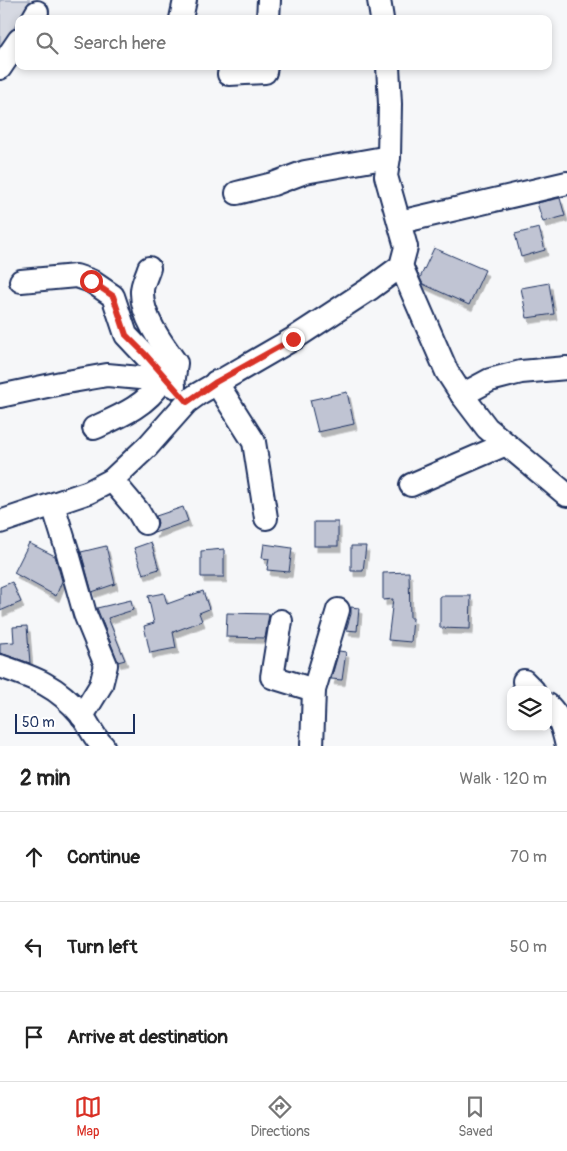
<!DOCTYPE html>
<html lang="en">
<head>
<meta charset="utf-8">
<style>
  :root { --surface:#fff; --page:#f6f6f6; --text:#222; --muted:#767676; --line:#e0e0e0; --accent:#d93025 }
  body { margin:0; font-family:Pangolin,sans-serif; background:var(--page); color:var(--text) }
  .controls { position:absolute; right:15px; bottom:15px; display:grid; overflow:hidden; border-radius:10px; box-shadow:0 2px 8px #0003 }
  .controls button { width:45px; height:45px; display:grid; place-items:center; padding:0; border:0; border-bottom:1px solid var(--line); background:var(--surface); color:var(--text); font:25px sans-serif }
  .scale { position:absolute; left:15px; bottom:12px; width:120px; box-sizing:border-box; padding-left:5px; border:2px solid #1b2f5e; border-top:0; font-size:14px; line-height:18px; white-space:nowrap; color:#1b2f5e; -webkit-text-stroke:4px #fff; paint-order:stroke }
  .stop { position:absolute; width:15px; height:15px; margin:-11px; border:4px solid #d93025; border-radius:50%; background:#fff }
  .stop.end { background:#d93025; border-color:#fff; box-shadow:0 1px 5px #0008 }
  .list { margin:0; padding:0; list-style:none }
  h2 { display:flex; justify-content:space-between; align-items:center; height:65px; margin:0; padding:0 20px; font-size:21px }
  h2 small { font-size:16px; font-weight:400; color:var(--muted) }
  .list li { display:grid; grid-template-columns:32px 1fr auto; gap:15px; align-items:center; box-sizing:border-box; height:90px; padding:0 20px; border-top:1px solid var(--line) }
  .list b { display:block; font-size:19px; white-space:nowrap }
  .list em { font-size:16px; font-style:normal; color:var(--muted) }
  .icon { flex:none; width:28px; height:28px; fill:none; stroke:currentColor; stroke-width:2; stroke-linecap:round; stroke-linejoin:round }
  .map { position:relative; flex:none; width:567px; height:746px; overflow:hidden }
  .search { position:absolute; background:var(--surface); box-shadow:0 2px 8px #0003; left:15px; right:15px; top:15px; height:55px; display:flex; align-items:center; gap:12px; box-sizing:border-box; padding:0 18px; border-radius:10px; color:var(--muted); font-size:19px }
  .sheet { height:335px; background:var(--surface) }
  nav { display:flex; justify-content:space-around; align-items:center; box-sizing:border-box; height:70px; border-top:1px solid var(--line); background:var(--surface); font-size:14px; color:var(--muted) }
  nav a { display:grid; justify-items:center; gap:2px }
  nav .on { color:var(--accent) }
  .map>svg:first-child { display:block }
</style>
</head>
<body>
<div class="map">
<svg width="567" height="746" viewBox="0 0 567 746">
  <defs>
    <filter id="shadow"><feDropShadow dx="3" dy="5.5" stdDeviation="0" flood-color="#0004"/></filter>
  </defs>
  <rect width="100%" height="100%" fill="#f6f7f9"/>
  <filter id="ink" filterUnits="userSpaceOnUse"><feTurbulence type="fractalNoise" baseFrequency=".02" numOctaves="2"/><feDisplacementMap in="SourceGraphic" scale="10" xChannelSelector="R" yChannelSelector="G"/><feConvolveMatrix kernelMatrix="1 2 1 2 8 2 1 2 1" color-interpolation-filters="sRGB"/></filter>
  <g filter="url(#ink)">
    <polygon fill="#d6d9e2" stroke="#7884a0" points="0,0 30,0 0,52"/>
    <g fill="#c0c4d3" stroke="#1b2f5e" filter="url(#shadow)">
      <polygon points="560,198 565,216 543,222 537,203"/>
      <polygon points="539,228 545,250 521,257 515,234"/>
      <polygon points="434,248 485,270 469,305 423,284 420,278"/>
      <polygon points="549,283 554,314 527,318 521,288"/>
      <polygon points="347,392 354,424 318,432 310,400"/>
      <polygon points="183,507 188,521 154,533 158,523 156,516"/>
      <rect x="314" y="522" width="24" height="24"/>
      <polygon points="151,542 159,569 143,574 134,548"/>
      <polygon points="29,543 55,556 62,581 56,596 14,573"/>
      <polygon points="264,544 292,548 289,572 267,570 269,559 262,558"/>
      <polygon points="106,546 115,584 92,592 81,552"/>
      <polygon points="351,546 366,546 363,571 351,571"/>
      <polygon points="224,549 224,577 201,577 201,551"/>
      <polygon points="409,572 410,618 413,618 411,642 388,640 393,599 383,600 383,573"/>
      <polygon points="12,582 21,602 0,611 0,587"/>
      <polygon points="203,591 209,609 199,613 202,621 173,632 176,648 150,653 144,626 154,623 148,596 164,593 167,604"/>
      <polygon points="440,596 471,596 470,629 440,628"/>
      <polygon points="131,600 133,610 108,618 125,660 118,662 97,608"/>
      <polygon points="351,607 359,608 357,631 346,630 351,614"/>
      <polygon points="227,613 269,614 265,638 226,637"/>
      <polygon points="27,626 30,663 0,653 0,643 14,642 13,627"/>
      <polygon points="339,651 346,652 342,680 331,679"/>
    </g>
    <g fill="none" stroke-linecap="round" stroke-linejoin="round">
      <g stroke="#1b2f5e" stroke-width="26">
        <g id="minor">
          <polyline points="379,0 382,19"/>
          <polyline points="33,19 37,12"/>
          <polyline points="181,19 185,0"/>
          <polyline points="268,19 269,0"/>
          <polyline points="0,68 19,40"/>
          <polyline points="229,74 265,72 266,66"/>
          <polyline points="237,193 273,184 305,172 389,157"/>
          <polyline points="400,222 567,183"/>
          <polyline points="401,266 447,372 462,395 487,428 567,495"/>
          <polyline points="21,281 76,276 91,281 113,296 126,335 174,386"/>
          <polyline points="216,382 254,442 266,518"/>
          <polyline points="462,395 490,380 521,372 567,368"/>
          <path d="M0,396L61,383L107,375L151,379L173,385L176,363C162,344 141,316 142,291C142,284 147,275 149,268"/>
          <path d="M94,428C118,417 146,406 161,382"/>
          <polyline points="112,480 138,511 145,523"/>
          <polyline points="411,485 506,444"/>
          <polyline points="53,505 67,550 85,614 106,665 101,685 82,716"/>
          <polyline points="0,522 89,492 112,480 148,446 187,402 198,394 293,339 371,288 401,266 406,247 386,176 389,157 390,104 388,66"/>
          <polyline points="281,621 272,677 314,690"/>
          <path d="M0,666C35,678 56,685 81,714C89,724 93,737 103,746"/>
          <polyline points="524,681 533,690"/>
          <path d="M548,705C561,718 563,729 567,746"/>
          <polyline points="312,746 314,690 338,610"/>
        </g>
      </g>
      <use href="#minor" stroke="#fff" stroke-width="22"/>
    </g>
  </g>
  <g fill="none" stroke-linecap="round" stroke-linejoin="round" filter="url(#ink)">
    <polyline stroke="#d93025" stroke-width="6" points="91,281 113,296 126,335 144,353 187,402 216,382 293,339"/>
  </g>
</svg>
<div class="controls">
<button><svg class="icon" aria-label="layers" viewBox="0 0 24 24"><path d="M12 4l9 5-9 5-9-5zM3 14l9 5 9-5"/></svg></button>
</div>
<div class="scale">50 m</div>
<div class="stop" style="left:91px;top:281px"></div>
<div class="stop end" style="left:293px;top:339px"></div>
<div class="search"><svg class="icon" aria-label="search" viewBox="0 0 24 24"><circle cx="10" cy="10" r="6"/><path d="M15 15l6 6"/></svg>Search here</div>
</div>
<section class="sheet">
<h2>2 min<small>Walk · 120 m</small></h2>
<ul class="list">
<li><svg class="icon" aria-label="ahead" viewBox="0 0 24 24"><path d="M12 20V5M6 11l6-6 6 6"/></svg><div><b>Continue</b></div><em>70 m</em></li>
<li><svg class="icon" aria-label="left" viewBox="0 0 24 24"><path d="M17 20v-9H6M10 6l-5 5 5 5"/></svg><div><b>Turn left</b></div><em>50 m</em></li>
<li><svg class="icon" aria-label="arrive" viewBox="0 0 24 24"><path d="M6 21V4h12l-3 4 3 4H6"/></svg><div><b>Arrive at destination</b></div></li>
</ul>
</section>
<nav>
<a class="on"><svg class="icon" aria-label="map" viewBox="0 0 24 24"><path d="M3 6l6-2 6 2 6-2v14l-6 2-6-2-6 2zM9 4v14M15 6v14"/></svg>Map</a>
<a><svg class="icon" aria-label="directions" viewBox="0 0 24 24"><path d="M12 3l9 9-9 9-9-9zM9 14v-3h6M13 9l2 2-2 2"/></svg>Directions</a>
<a><svg class="icon" aria-label="saved" viewBox="0 0 24 24"><path d="M7 4h10v16l-5-4-5 4z"/></svg>Saved</a>
</nav>
</body>
</html>
